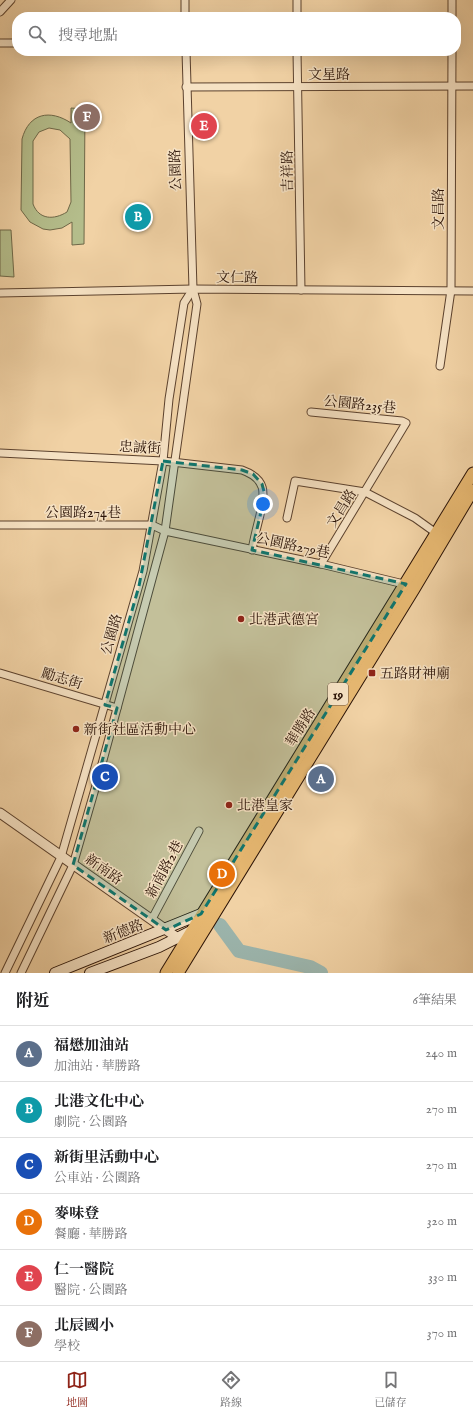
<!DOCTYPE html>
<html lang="zh-TW">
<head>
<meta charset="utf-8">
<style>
  :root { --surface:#fff; --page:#f2f2f2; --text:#202124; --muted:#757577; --line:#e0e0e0; --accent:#8f2418 }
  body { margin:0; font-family:"IM FELL English","Noto Serif TC",serif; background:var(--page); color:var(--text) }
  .you { position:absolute; left:263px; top:504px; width:14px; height:14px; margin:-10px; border:3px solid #fff; border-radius:50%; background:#1a73e8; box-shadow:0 0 0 6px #1a73e833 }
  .badge { display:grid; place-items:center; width:26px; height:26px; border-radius:50%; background:var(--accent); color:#fff; font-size:13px; font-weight:700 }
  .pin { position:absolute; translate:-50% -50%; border:2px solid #fff; box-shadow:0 1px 4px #0006 }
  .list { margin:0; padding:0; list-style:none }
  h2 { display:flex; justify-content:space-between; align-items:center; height:52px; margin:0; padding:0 16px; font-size:17px }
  h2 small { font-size:13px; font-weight:400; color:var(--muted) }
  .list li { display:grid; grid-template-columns:26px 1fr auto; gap:12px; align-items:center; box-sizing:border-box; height:56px; padding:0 16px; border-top:1px solid var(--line) }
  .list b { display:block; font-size:15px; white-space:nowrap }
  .list p { margin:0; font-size:13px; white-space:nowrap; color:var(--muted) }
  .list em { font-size:13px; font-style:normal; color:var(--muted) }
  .icon { flex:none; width:22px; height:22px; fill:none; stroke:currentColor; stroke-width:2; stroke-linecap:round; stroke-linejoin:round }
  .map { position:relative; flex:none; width:473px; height:973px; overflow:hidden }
  .search { position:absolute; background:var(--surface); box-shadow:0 4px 16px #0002; left:12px; right:12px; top:12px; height:44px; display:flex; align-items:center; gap:10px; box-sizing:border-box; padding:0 14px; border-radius:16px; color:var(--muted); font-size:15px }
  .sheet { height:388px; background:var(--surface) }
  nav { display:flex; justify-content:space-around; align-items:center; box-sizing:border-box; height:56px; border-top:1px solid var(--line); background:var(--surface); font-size:11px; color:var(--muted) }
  nav a { display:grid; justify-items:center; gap:2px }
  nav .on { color:var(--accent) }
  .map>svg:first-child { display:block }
</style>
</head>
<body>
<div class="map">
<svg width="473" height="973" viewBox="0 0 473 973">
  <rect width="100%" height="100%" fill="#f1d2a5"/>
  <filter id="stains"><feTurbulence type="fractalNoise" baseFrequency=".005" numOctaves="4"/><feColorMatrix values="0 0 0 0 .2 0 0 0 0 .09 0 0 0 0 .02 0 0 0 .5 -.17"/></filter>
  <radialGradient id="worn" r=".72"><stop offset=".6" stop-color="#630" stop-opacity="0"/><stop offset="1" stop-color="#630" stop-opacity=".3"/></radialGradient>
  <g fill="#b4bd8b" stroke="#6f6848" fill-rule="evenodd">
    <path d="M71,108L85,109L84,244L72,245V222L62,228L50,230L43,229L30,222L21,210L22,139C29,113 50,109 71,123ZM49,128L60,130L70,139L71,202L67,212C54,220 39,220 33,204V141L39,132Z"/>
    <polygon points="0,230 11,230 14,277 0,276"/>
  </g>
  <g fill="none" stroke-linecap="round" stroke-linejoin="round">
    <polyline stroke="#9cb6ae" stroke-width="14" points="220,925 239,951 310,967 321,973"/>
    <g stroke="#5c422e" stroke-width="9">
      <g id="minor">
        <polyline points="185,0 185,17"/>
        <polyline points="297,0 297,17"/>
        <polyline points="452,0 452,17"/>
        <polyline points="0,12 11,0"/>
        <polyline points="0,43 17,43"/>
        <polyline points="297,51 301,290"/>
        <polyline points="186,87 473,86"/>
        <polyline points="0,293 193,289 473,291"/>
        <polyline points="440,366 451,290 452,51"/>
        <polyline points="311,412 402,421 406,423 321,564"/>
        <path d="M0,453L163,461L242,470C267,479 265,493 260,515C257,527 254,538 252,550"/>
        <polyline points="287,518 295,481 365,492 415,518 436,533"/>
        <polyline points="0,525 152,525 165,531 321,564 408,585"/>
        <polyline points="0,673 117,708"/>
        <polyline points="152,919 199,831"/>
        <polyline points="5,973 61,857 143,571 163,461 169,399 184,303 193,289"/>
        <polyline points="21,973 73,865 99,775 165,531 197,304 193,289 186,51"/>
      </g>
    </g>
    <g stroke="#5c422e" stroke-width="11">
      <polyline id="tertiary" points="0,813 182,941"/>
    </g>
    <g stroke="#2a1206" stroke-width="12">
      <g id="secondary">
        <polyline points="55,973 201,914 205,917"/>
        <polyline points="90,973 159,947 195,929"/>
      </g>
    </g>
    <g stroke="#2a1206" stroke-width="13">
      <g id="primary">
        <polyline points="166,973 473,473"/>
        <polyline points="178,973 414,589 473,490"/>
      </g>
    </g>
    <use href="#minor" stroke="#f6e2c4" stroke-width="7"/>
    <use href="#tertiary" stroke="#f6e2c4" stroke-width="9"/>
    <use href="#secondary" stroke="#f6e2c4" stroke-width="10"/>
    <use href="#primary" stroke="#e8b972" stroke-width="11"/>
  </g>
  <path fill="#0f766e" fill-opacity="0.2" stroke="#0f766e" stroke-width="3" stroke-dasharray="8 5" stroke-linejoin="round" d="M163,461L242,470L253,474L262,484L265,495L252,550L406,584L201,914L166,930L73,865L117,708L105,705L139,586Z"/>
  <g fill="#8f2418" stroke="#f6e2c4" stroke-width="1.5">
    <circle cx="241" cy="619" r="4"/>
    <rect x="368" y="669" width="8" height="8" rx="2"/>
    <circle cx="76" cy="729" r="4"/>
    <circle cx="229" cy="805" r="4"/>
  </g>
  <g text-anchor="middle" stroke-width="3" stroke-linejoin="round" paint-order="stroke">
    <rect fill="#f6e2c4" stroke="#67503f" stroke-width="1" x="328" y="683" width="20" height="22" rx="3"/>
    <g font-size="13" font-weight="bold" fill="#2a1206">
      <text x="338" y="699">19</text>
    </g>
    <g font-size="14" fill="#2a1206" stroke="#f6e2c4">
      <text x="329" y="79">文星路</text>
      <text transform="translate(175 170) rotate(-92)" y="5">公園路</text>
      <text transform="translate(287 171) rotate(-91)" y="5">吉祥路</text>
      <text transform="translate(438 209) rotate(-90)" y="5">文昌路</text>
      <text transform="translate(237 277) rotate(1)" y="5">文仁路</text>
      <text transform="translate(360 404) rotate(6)" y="5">公園路235巷</text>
      <text transform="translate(140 447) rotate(3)" y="5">忠誠街</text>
      <text transform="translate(341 508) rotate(-58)" y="5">文昌路</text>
      <text x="83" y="517">公園路274巷</text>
      <text transform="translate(293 545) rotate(12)" y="5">公園路279巷</text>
      <text transform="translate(111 634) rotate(-74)" y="5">公園路</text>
      <text transform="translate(62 678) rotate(17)" y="5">勵志街</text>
      <text transform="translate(300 727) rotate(-58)" y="5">華勝路</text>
      <text transform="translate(104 869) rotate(35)" y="5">新南路</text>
      <text transform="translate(164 869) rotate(-62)" y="5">新南路2巷</text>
      <text transform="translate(123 931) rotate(-21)" y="5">新德路</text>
    </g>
    <g font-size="14" fill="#2a1206" stroke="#f6e2c4" text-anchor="start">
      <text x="249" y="624">北港武德宮</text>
      <text x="380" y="678">五路財神廟</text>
      <text x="84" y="734">新街社區活動中心</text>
      <text x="237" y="810">北港皇家</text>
    </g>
  </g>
  <rect width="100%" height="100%" filter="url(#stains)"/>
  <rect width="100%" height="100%" fill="url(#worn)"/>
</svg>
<div class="you"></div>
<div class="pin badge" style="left:321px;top:779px;background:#5c6f8a">A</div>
<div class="pin badge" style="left:138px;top:217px;background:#0f9aa8">B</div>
<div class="pin badge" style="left:105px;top:777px;background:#1a4fb4">C</div>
<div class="pin badge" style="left:222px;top:874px;background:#e8710a">D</div>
<div class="pin badge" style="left:204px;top:126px;background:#e0444e">E</div>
<div class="pin badge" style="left:87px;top:117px;background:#8d6e63">F</div>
<div class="search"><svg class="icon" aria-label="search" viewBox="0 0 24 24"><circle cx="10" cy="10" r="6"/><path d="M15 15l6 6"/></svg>搜尋地點</div>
</div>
<section class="sheet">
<h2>附近<small>6筆結果</small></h2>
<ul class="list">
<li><span class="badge" style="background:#5c6f8a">A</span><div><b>福懋加油站</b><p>加油站 · 華勝路</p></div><em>240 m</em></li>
<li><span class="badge" style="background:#0f9aa8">B</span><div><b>北港文化中心</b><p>劇院 · 公園路</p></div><em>270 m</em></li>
<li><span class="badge" style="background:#1a4fb4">C</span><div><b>新街里活動中心</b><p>公車站 · 公園路</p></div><em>270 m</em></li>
<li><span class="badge" style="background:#e8710a">D</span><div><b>麥味登</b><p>餐廳 · 華勝路</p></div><em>320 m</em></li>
<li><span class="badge" style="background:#e0444e">E</span><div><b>仁一醫院</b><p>醫院 · 公園路</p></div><em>330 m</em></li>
<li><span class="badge" style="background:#8d6e63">F</span><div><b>北辰國小</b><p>學校</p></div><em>370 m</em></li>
</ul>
</section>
<nav>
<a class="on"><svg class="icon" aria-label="map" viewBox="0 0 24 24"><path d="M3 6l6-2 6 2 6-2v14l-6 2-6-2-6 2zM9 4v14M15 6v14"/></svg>地圖</a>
<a><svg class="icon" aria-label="directions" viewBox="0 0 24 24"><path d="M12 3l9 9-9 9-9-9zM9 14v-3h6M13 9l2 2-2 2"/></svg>路線</a>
<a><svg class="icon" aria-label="saved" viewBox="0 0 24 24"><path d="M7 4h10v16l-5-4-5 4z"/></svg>已儲存</a>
</nav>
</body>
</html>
